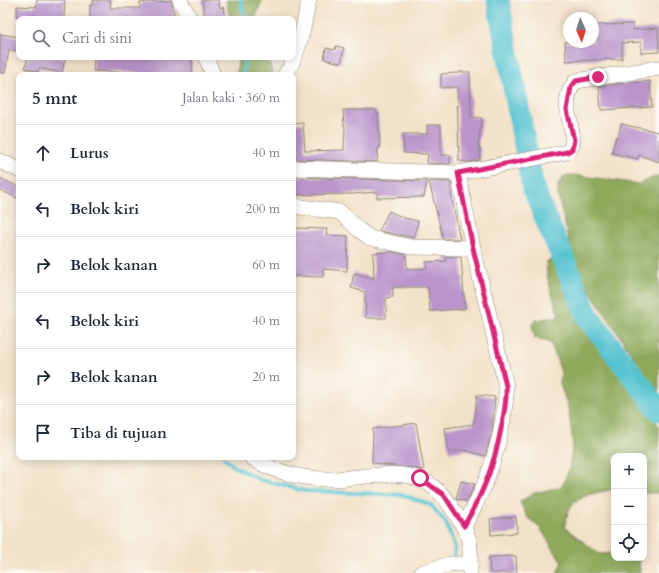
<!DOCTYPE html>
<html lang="id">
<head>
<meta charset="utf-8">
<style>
  :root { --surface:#fff; --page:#f6f6f7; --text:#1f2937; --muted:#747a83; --line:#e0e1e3 }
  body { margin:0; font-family:Cardo,serif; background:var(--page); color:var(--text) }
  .controls { position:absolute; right:12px; bottom:12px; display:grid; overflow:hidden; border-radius:8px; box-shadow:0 2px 10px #0003 }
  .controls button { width:36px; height:36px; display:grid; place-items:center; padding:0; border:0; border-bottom:1px solid var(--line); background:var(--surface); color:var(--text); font:20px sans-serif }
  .compass { position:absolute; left:563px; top:12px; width:36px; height:36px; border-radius:50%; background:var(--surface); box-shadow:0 2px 10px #0003; rotate:176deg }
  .stop { position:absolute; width:12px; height:12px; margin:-9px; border:3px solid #db2777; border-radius:50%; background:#fff }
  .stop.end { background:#db2777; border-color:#fff; box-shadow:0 1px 4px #0008 }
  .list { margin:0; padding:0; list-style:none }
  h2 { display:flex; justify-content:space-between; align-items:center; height:52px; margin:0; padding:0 16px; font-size:17px }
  h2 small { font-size:13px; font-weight:400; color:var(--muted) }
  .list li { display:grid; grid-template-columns:26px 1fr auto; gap:12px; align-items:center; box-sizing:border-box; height:56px; padding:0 16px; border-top:1px solid var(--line) }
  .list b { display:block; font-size:15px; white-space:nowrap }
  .list em { font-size:13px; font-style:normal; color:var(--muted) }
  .icon { flex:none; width:22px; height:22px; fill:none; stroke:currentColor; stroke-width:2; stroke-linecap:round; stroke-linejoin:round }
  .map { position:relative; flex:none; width:659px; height:573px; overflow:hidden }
  .search { position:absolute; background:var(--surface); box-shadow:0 2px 10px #0003; left:16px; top:16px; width:280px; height:44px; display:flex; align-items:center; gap:10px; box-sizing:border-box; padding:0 14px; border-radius:8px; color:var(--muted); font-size:15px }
  .panel { position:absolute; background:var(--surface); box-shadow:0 2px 10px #0003; left:16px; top:72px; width:280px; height:388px; border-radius:8px }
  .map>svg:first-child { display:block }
</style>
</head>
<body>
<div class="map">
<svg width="659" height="573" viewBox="0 0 659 573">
  <rect width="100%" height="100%" fill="#fdfcf7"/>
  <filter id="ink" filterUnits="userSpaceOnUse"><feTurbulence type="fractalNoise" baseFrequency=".025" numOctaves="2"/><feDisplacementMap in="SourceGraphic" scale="8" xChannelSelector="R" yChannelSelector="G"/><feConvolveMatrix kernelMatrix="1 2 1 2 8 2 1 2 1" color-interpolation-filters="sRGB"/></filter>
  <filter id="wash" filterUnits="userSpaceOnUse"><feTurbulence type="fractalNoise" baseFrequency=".012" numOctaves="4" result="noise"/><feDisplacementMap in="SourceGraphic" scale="16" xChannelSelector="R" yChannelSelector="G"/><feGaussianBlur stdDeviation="0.9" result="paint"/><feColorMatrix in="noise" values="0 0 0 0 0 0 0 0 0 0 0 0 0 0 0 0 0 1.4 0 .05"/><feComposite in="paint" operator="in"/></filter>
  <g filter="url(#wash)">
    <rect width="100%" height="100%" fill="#f3e1c7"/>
    <g fill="#8fa95b" stroke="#5d6a43">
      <polygon points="226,0 262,0 255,19 230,19"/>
      <polygon points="238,57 264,57 270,65 272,75 237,75"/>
      <polygon points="575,175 639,184 659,175 659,395 636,364 631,353 576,270 558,196 558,185 564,176"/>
      <path d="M551,259L556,260L559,265L572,298L590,328L616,368L659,426V493H644V456H614V490C599,491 579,495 570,508C567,513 566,522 564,527L599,554L614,553V558H639L640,573H557L562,562L540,528L527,517L520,502L534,493L558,488L563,485L569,469L573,443L568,407L560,384L561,372L551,343L535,338L532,325L536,320L559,316C554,298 546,281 546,262Z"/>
    </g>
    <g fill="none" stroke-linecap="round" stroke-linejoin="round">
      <g stroke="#57c3d0" stroke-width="4">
        <polyline points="241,0 244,19"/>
        <polyline points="243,75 245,57"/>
        <polyline points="223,457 235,467 261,480 305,491 403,495 431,505 446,523 455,548 454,560"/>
      </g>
      <polyline stroke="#57c3d0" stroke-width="23" points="498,0 533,188 588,317 659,410"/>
    </g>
    <g id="blocks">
      <g fill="#ba94cb">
        <polygon points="37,0 65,0 64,19 17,17 17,6 36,7"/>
        <polygon points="93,0 111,0 110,8 140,8 140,3 171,0 175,17 159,19 90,19 90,5 93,5"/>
        <polygon points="202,0 218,0 220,8 224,7 226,19 205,19"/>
        <polygon points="633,24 633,30 658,28 659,52 641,53 641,42 622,43 622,59 566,61 565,42 593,42 593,25"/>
        <polygon points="0,34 19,37 19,51 9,50 5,73 0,73"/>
        <polygon points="336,46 344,48 341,63 324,59 326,48 335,50"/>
        <polygon points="28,57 55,57 65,59 62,73 39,68 38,72 25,68"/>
        <polygon points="94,57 192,57 192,75 93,71"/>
        <polygon points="459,72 470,72 471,117 482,118 478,147 480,147 480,160 470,162 459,161 457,87 441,88 441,74 459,73"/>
        <polygon points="650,81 652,107 601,110 599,86"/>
        <polygon points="343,110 376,110 376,113 378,113 380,148 378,148 377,162 293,159 293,124 303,123 305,151 344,150 345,126 344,126"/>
        <polygon points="621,124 659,132 659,162 639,155 638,159 612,153 616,136 618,137"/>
        <polygon points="427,125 441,125 441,155 450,155 450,164 427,163 428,154 404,153 403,134 427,134"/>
        <polygon points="293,177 427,181 424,197 377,198 377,192 353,194 293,195"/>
        <polygon points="0,178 19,187 19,199 0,190"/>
        <polygon points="429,181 451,182 451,194 460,239 443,239"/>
        <polygon points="389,211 404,218 418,221 414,238 379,231"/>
        <polygon points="293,228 327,229 326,235 348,236 347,271 323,269 323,277 293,276"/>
        <polygon points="393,252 406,255 407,269 427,268 426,262 446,261 445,257 461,257 465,309 430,311 428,287 393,287 393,297 386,298 386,318 366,318 365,292 351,288 354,273 374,278 373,253"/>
        <polygon points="477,395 495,397 492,431 485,456 465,450 449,452 445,428 474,424"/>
        <polygon points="416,423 424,470 372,463 373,429"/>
        <polygon points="461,481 475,484 467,501 456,499"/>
        <polygon points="516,517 517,533 491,535 490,519"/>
        <polygon points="516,556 517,573 490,573 489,557"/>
      </g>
    </g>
  </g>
  <g filter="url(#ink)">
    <use href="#blocks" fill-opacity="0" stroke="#8f8679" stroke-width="1"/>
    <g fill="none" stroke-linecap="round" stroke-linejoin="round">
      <g stroke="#8f8679" stroke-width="16">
        <g id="street">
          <polyline points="180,0 190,19"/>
          <polyline points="206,57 213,75"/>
          <path d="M285,75C300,53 303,26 309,0"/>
          <polyline points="0,161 19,170"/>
          <path d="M293,168L458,173L567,152C585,139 553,106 576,81L659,68"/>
          <path d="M458,173L473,248L506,386V396C501,445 488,484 464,526"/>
          <polyline points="293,206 340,212 359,230 370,238 411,247 473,248"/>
          <path d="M251,457C270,471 300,478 323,479C373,481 418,455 452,508C471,537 471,539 470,573"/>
          <polyline points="421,573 449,564 470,564"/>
        </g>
      </g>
      <use href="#street" stroke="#fff" stroke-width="15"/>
    </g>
  </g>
  <g fill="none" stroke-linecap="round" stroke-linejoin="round" filter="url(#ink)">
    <path stroke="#db2777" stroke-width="5" d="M420,478L444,495L464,526C483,493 494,466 501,429C504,414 507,401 506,386L473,248L458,173L567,152L572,149L574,140L567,110L571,87L576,81L598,77"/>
  </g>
</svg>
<div class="controls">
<button>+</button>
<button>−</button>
<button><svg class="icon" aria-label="locate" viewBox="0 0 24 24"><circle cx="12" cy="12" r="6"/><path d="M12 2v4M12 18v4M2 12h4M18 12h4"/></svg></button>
</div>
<svg class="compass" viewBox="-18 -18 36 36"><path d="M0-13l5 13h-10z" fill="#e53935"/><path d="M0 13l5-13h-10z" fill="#747a83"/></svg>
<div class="stop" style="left:420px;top:478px"></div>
<div class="stop end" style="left:598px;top:77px"></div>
<div class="search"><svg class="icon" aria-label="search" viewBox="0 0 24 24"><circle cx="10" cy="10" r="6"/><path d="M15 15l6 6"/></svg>Cari di sini</div>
<section class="panel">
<h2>5 mnt<small>Jalan kaki · 360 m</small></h2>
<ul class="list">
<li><svg class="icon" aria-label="ahead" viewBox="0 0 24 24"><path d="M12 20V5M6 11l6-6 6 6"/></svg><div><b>Lurus</b></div><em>40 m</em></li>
<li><svg class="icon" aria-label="left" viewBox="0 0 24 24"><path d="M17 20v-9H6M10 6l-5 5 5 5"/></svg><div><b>Belok kiri</b></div><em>200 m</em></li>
<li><svg class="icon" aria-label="right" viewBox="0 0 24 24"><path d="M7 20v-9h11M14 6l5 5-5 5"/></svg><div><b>Belok kanan</b></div><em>60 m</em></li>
<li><svg class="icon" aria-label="left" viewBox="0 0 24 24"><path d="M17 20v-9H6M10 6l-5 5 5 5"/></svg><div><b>Belok kiri</b></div><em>40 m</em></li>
<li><svg class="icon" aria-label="right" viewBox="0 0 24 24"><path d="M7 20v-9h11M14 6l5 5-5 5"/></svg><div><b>Belok kanan</b></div><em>20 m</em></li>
<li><svg class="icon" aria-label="arrive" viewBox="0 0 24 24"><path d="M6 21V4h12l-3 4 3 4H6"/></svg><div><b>Tiba di tujuan</b></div></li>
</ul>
</section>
</div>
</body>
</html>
